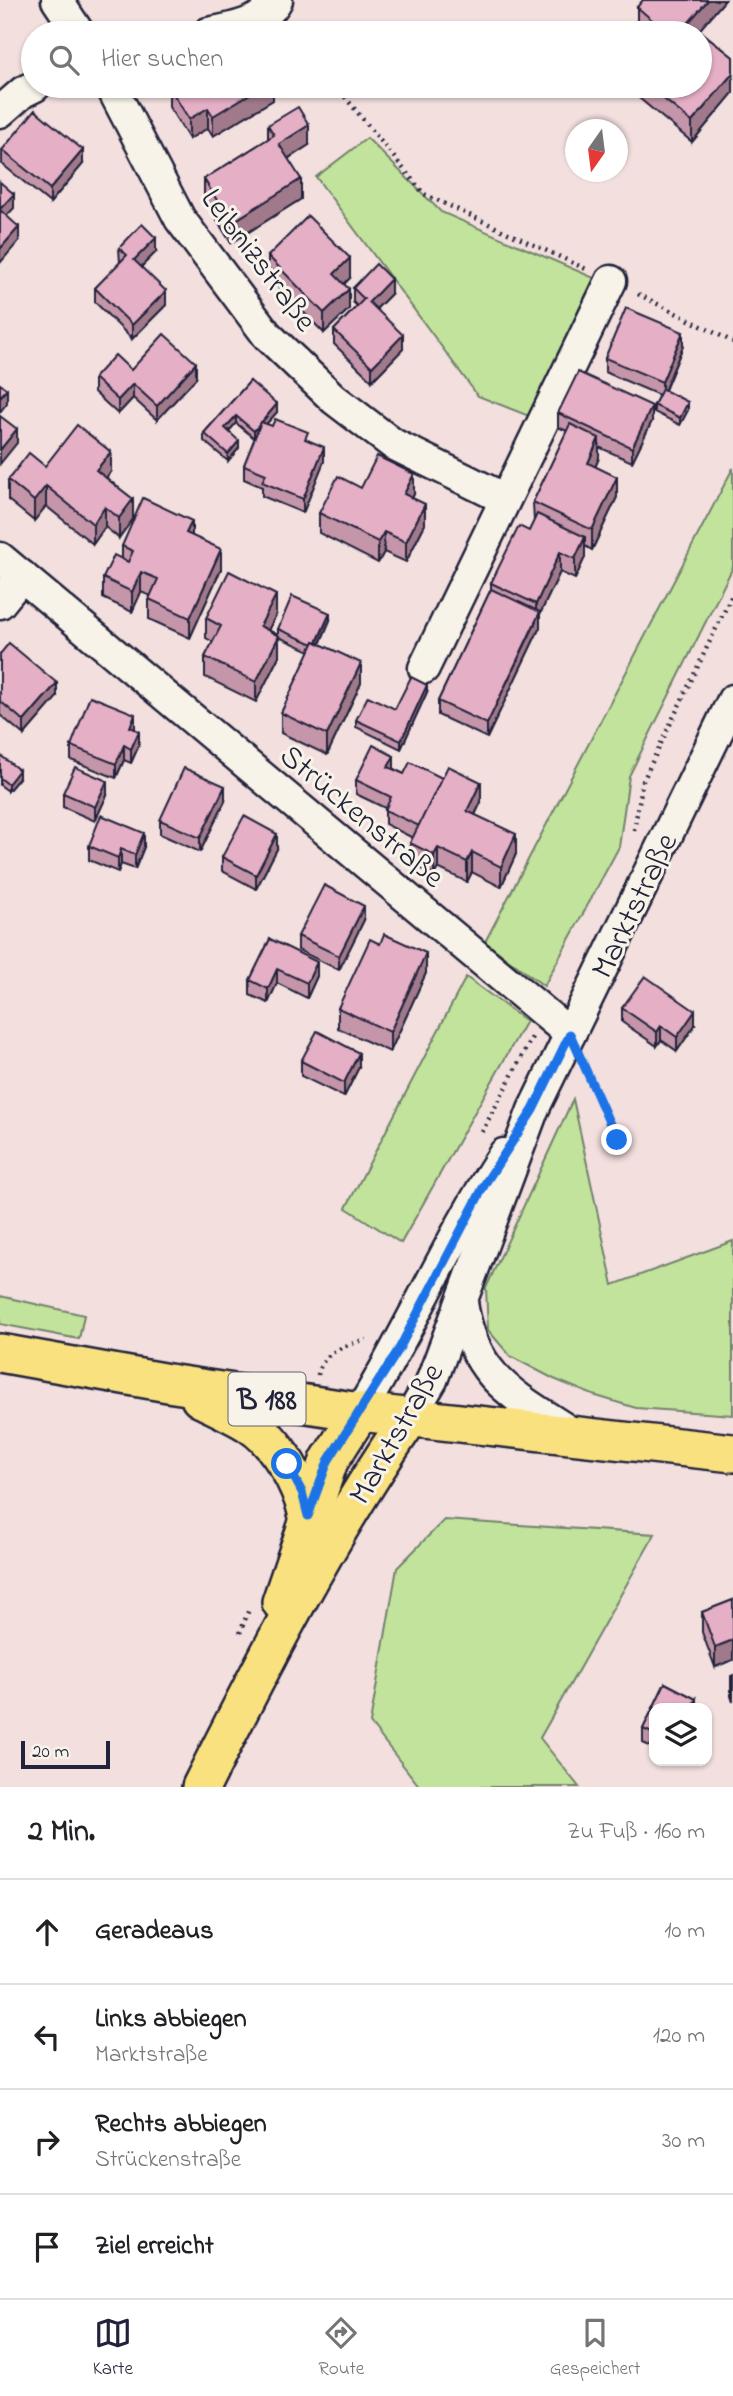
<!DOCTYPE html>
<html lang="de">
<head>
<meta charset="utf-8">
<style>
  :root { --surface:#fff; --page:#f2f2f2; --text:#202124; --muted:#757577; --line:#e0e0e0; --accent:#22223b }
  body { margin:0; font-family:"Indie Flower",sans-serif; background:var(--page); color:var(--text) }
  .controls { position:absolute; right:21px; bottom:21px; display:grid; overflow:hidden; border-radius:14px; box-shadow:0 2px 5px #0004 }
  .controls button { width:63px; height:63px; display:grid; place-items:center; padding:0; border:0; border-bottom:2px solid var(--line); background:var(--surface); color:var(--text); font:35px sans-serif }
  .compass { position:absolute; left:565px; top:119px; width:63px; height:63px; border-radius:50%; background:var(--surface); box-shadow:0 2px 5px #0004; rotate:194deg }
  .scale { position:absolute; left:21px; bottom:18px; width:89px; box-sizing:border-box; padding-left:7px; border:4px solid #22223b; border-top:0; font-size:19px; line-height:24px; white-space:nowrap; color:#22223b; -webkit-text-stroke:5px #f7f3e8; paint-order:stroke }
  .stop { position:absolute; width:21px; height:21px; margin:-16px; border:5px solid #1a73e8; border-radius:50%; background:#fff }
  .stop.end { background:#1a73e8; border-color:#fff; box-shadow:0 2px 7px #0008 }
  .list { margin:0; padding:0; list-style:none }
  h2 { display:flex; justify-content:space-between; align-items:center; height:91px; margin:0; padding:0 28px; font-size:30px }
  h2 small { font-size:23px; font-weight:400; color:var(--muted) }
  .list li { display:grid; grid-template-columns:46px 1fr auto; gap:21px; align-items:center; box-sizing:border-box; height:105px; padding:0 28px; border-top:2px solid var(--line) }
  .list b { display:block; font-size:26px; white-space:nowrap }
  .list p { margin:0; font-size:23px; white-space:nowrap; color:var(--muted) }
  .list em { font-size:23px; font-style:normal; color:var(--muted) }
  .icon { flex:none; width:38px; height:38px; fill:none; stroke:currentColor; stroke-width:2; stroke-linecap:round; stroke-linejoin:round }
  .map { position:relative; flex:none; width:733px; height:1787px; overflow:hidden }
  .search { position:absolute; background:var(--surface); box-shadow:0 2px 5px #0004; left:21px; right:21px; top:21px; height:77px; display:flex; align-items:center; gap:18px; box-sizing:border-box; padding:0 24px; border-radius:38px; color:var(--muted); font-size:26px }
  .sheet { height:511px; background:var(--surface) }
  nav { display:flex; justify-content:space-around; align-items:center; box-sizing:border-box; height:98px; border-top:2px solid var(--line); background:var(--surface); font-size:19px; color:var(--muted) }
  nav a { display:grid; justify-items:center; gap:4px }
  nav .on { color:var(--accent) }
  .map>svg:first-child { display:block }
</style>
</head>
<body>
<div class="map">
<svg width="733" height="1787" viewBox="0 0 733 1787">
  <rect width="100%" height="100%" fill="#f2dfde"/>
  <filter id="ink" filterUnits="userSpaceOnUse"><feTurbulence type="fractalNoise" baseFrequency=".0143" numOctaves="2"/><feDisplacementMap in="SourceGraphic" scale="14" xChannelSelector="R" yChannelSelector="G"/><feConvolveMatrix kernelMatrix="1 2 1 2 8 2 1 2 1" color-interpolation-filters="sRGB"/></filter>
  <g filter="url(#ink)">
    <g fill="#c2e39c" stroke="#72826c" stroke-width="2">
      <polygon points="367,138 441,212 594,278 529,416 478,396 316,177"/>
      <polygon points="733,468 733,567 629,776 619,847 544,986 485,942"/>
      <polygon points="466,977 526,1021 401,1243 346,1208"/>
      <polygon points="573,1099 613,1285 733,1241 733,1415 636,1408 593,1395 554,1379 510,1356 488,1330 486,1288"/>
      <polygon points="0,1296 84,1315 79,1339 0,1324"/>
      <polygon points="444,1520 655,1534 540,1738 579,1787 420,1787 370,1723 397,1568"/>
    </g>
    <g fill="none" stroke-linecap="round" stroke-linejoin="round">
      <g stroke="#22223b" stroke-width="35">
        <g id="minor">
          <polyline points="57,0 79,33"/>
          <path d="M208,33C231,29 265,23 277,0"/>
          <polyline points="111,86 180,219 267,335 334,399 393,444 505,499"/>
          <polyline points="0,112 23,92 35,86"/>
          <polyline points="0,558 570,1034"/>
          <polyline points="0,603 22,576"/>
          <polyline points="424,668 611,281"/>
          <path d="M462,1303C474,1380 516,1396 576,1436"/>
          <path d="M360,1412C411,1328 450,1236 504,1154"/>
          <polyline points="409,1419 432,1380 533,1110 733,700"/>
        </g>
      </g>
      <g stroke="#22223b" stroke-width="42">
        <g id="major">
          <polyline points="0,1353 174,1384 360,1412 733,1453"/>
          <path d="M200,1398C216,1406 234,1414 250,1424C278,1442 301,1484 308,1516"/>
          <polyline points="281,1602 329,1461 360,1412"/>
          <path d="M201,1787C264,1661 329,1535 409,1419"/>
        </g>
      </g>
      <g stroke="#22223b" stroke-width="4.5" stroke-dasharray="2 5" stroke-linecap="butt">
        <polyline points="336,86 424,194 586,269"/>
        <polyline points="638,294 733,342"/>
        <polyline points="634,830 643,781 733,593"/>
        <polyline points="586,1070 617,1140"/>
        <polyline points="482,1132 532,1037"/>
        <path d="M318,1375C322,1351 346,1346 366,1339"/>
        <polyline points="240,1633 249,1609"/>
      </g>
      <use href="#minor" stroke="#f7f3e8" stroke-width="30"/>
      <use href="#major" stroke="#fae180" stroke-width="37"/>
    </g>
    <g fill="#c596aa" stroke="#22223b" stroke-width="2">
      <polygon points="725,0 699,30 733,57 733,93 692,142 633,93 633,86 700,86 700,33 644,33 637,27 637,7"/>
      <polygon points="273,86 273,100 213,136 208,128 189,139 169,107 169,87"/>
      <polygon points="268,125 309,145 288,159 301,199 231,243 204,199 204,179 268,139"/>
      <polygon points="2,150 83,164 50,203 2,164"/>
      <polygon points="119,248 156,252 141,267 166,305 132,339 95,302 95,288 120,263"/>
      <polygon points="268,256 350,278 344,284 349,309 324,333 268,276"/>
      <polygon points="353,288 391,294 376,309 403,349 372,381 334,344 334,330 357,306 353,302"/>
      <polygon points="683,346 665,390 688,410 680,425 654,412 654,405 659,395 605,372 605,358"/>
      <polygon points="131,370 196,378 157,420 133,398 118,414 94,392 94,378"/>
      <polygon points="250,381 277,412 266,424 308,440 324,461 303,513 262,496 262,487 244,479 244,465 256,436 254,438 236,423 229,431 239,448 228,461 204,441 204,433"/>
      <polygon points="558,413 652,421 632,462 599,447 599,458 595,467 617,497 592,550 585,546 585,557 575,579 560,572 540,614 540,627 487,738 438,715 438,701 491,589 491,583 529,531 534,522 533,502 567,431 558,427"/>
      <polygon points="45,466 111,472 106,478 133,499 119,538 105,527 93,544 46,506 34,521 8,500 8,480"/>
      <polygon points="361,488 414,494 412,498 425,524 406,562 384,552 378,563 319,533 319,513"/>
      <polygon points="192,536 221,569 190,638 149,619 149,599 151,596 141,592 132,612 103,598 103,578 122,559 122,546"/>
      <polygon points="276,615 268,630 278,635 278,629 330,620 320,644 361,683 327,755 281,733 281,713 310,651 279,637 279,656 256,702 205,677 205,657 213,642 206,638 206,618"/>
      <polygon points="0,654 57,697 24,735 0,715"/>
      <polygon points="427,692 401,749 356,727 356,720 395,709"/>
      <polygon points="135,729 139,745 131,763 124,760 116,778 71,760 71,746"/>
      <polygon points="0,755 19,778 8,791 0,785"/>
      <polygon points="394,769 404,774 481,802 475,815 516,854 501,887 472,872 467,882 438,868 434,875 410,863 410,843 413,838 385,824 385,808 356,794 356,780"/>
      <polygon points="63,793 107,795 95,821 63,807"/>
      <polygon points="225,801 200,852 160,834 160,820"/>
      <polygon points="89,846 144,847 135,869 121,864 118,872 89,860"/>
      <polygon points="277,849 256,889 222,871 222,857"/>
      <polygon points="364,920 339,970 298,950 298,936"/>
      <polygon points="270,939 317,976 307,998 277,983 268,1003 250,995 250,980"/>
      <polygon points="380,944 426,973 390,1052 338,1028 338,1008"/>
      <polygon points="622,1008 695,1025 677,1051 661,1040 657,1046 622,1022"/>
      <polygon points="301,1061 359,1067 344,1097 301,1076"/>
      <polygon points="733,1600 715,1667 702,1632 702,1612"/>
      <polygon points="733,1675 733,1702 731,1696 731,1676"/>
      <polygon points="665,1683 696,1699 696,1708 654,1708 654,1748 643,1743 643,1729"/>
    </g>
    <g fill="#a07a8b" stroke="#22223b" stroke-width="2">
      <polygon points="708,0 725,0 697,33 689,22"/>
      <polygon points="733,73 733,93 692,142 692,122"/>
      <polygon points="263,86 273,86 273,100 213,136 213,116"/>
      <polygon points="208,108 208,128 189,139 189,119"/>
      <polygon points="309,125 309,145 279,164 279,144"/>
      <polygon points="83,150 83,164 50,203 50,189"/>
      <polygon points="301,179 301,199 231,243 231,223"/>
      <polygon points="14,194 14,208 0,223 0,209"/>
      <polygon points="19,227 19,241 0,263 0,249"/>
      <polygon points="156,238 156,252 134,274 134,260"/>
      <polygon points="350,258 350,278 334,294 334,274"/>
      <polygon points="391,279 391,294 369,316 369,302"/>
      <polygon points="349,289 349,309 324,333 324,313"/>
      <polygon points="166,291 166,305 132,339 132,325"/>
      <polygon points="683,332 683,346 662,396 662,382"/>
      <polygon points="403,335 403,349 372,381 372,367"/>
      <polygon points="196,363 196,378 157,420 157,406"/>
      <polygon points="133,384 133,398 118,414 118,400"/>
      <polygon points="7,389 7,403 0,412 0,397"/>
      <polygon points="688,402 688,410 680,425 680,418"/>
      <polygon points="277,404 277,412 254,438 254,431"/>
      <polygon points="652,406 652,421 632,462 632,448"/>
      <polygon points="236,416 236,423 225,436 225,428"/>
      <polygon points="17,429 17,443 0,464 0,450"/>
      <polygon points="599,438 599,458 588,483 588,463"/>
      <polygon points="239,441 239,448 228,461 228,454"/>
      <polygon points="324,447 324,461 303,513 303,499"/>
      <polygon points="111,452 111,472 96,490 96,470"/>
      <polygon points="414,474 414,494 404,514 404,494"/>
      <polygon points="617,477 617,497 592,550 592,530"/>
      <polygon points="46,486 46,506 34,521 34,501"/>
      <polygon points="133,499 133,519 119,538 119,518"/>
      <polygon points="425,504 425,524 406,562 406,542"/>
      <polygon points="105,507 105,527 93,544 93,524"/>
      <polygon points="192,521 192,541 186,533"/>
      <polygon points="384,532 384,552 378,563 378,542"/>
      <polygon points="585,537 585,557 575,579 575,559"/>
      <polygon points="221,549 221,569 190,638 190,618"/>
      <polygon points="560,552 560,572 540,614 540,627 487,738 487,724 536,622 536,604"/>
      <polygon points="141,572 141,592 132,612 132,592"/>
      <polygon points="276,595 276,615 260,646 260,626"/>
      <polygon points="330,613 330,620 316,653 316,646"/>
      <polygon points="279,636 279,656 256,702 256,682"/>
      <polygon points="361,663 361,683 327,755 327,735"/>
      <polygon points="57,683 57,697 24,735 24,721"/>
      <polygon points="427,685 427,692 401,749 401,741"/>
      <polygon points="135,714 135,729 130,741 130,727"/>
      <polygon points="139,731 139,745 131,763 131,749"/>
      <polygon points="124,745 124,760 116,778 116,764"/>
      <polygon points="394,756 394,770 388,767"/>
      <polygon points="19,770 19,778 8,791 8,784"/>
      <polygon points="107,781 107,795 95,821 95,807"/>
      <polygon points="481,782 481,802 467,831 467,811"/>
      <polygon points="225,786 225,801 200,852 200,838"/>
      <polygon points="144,833 144,847 135,869 135,855"/>
      <polygon points="277,834 277,849 256,889 256,875"/>
      <polygon points="516,834 516,854 501,887 501,867"/>
      <polygon points="438,848 438,868 434,875 434,855"/>
      <polygon points="121,849 121,864 118,872 118,858"/>
      <polygon points="472,852 472,872 467,882 467,862"/>
      <polygon points="364,906 364,920 339,970 339,956"/>
      <polygon points="426,953 426,973 390,1052 390,1032"/>
      <polygon points="317,962 317,976 307,998 307,983"/>
      <polygon points="277,969 277,983 268,1003 268,989"/>
      <polygon points="695,1011 695,1025 677,1051 677,1037"/>
      <polygon points="661,1026 661,1040 657,1046 657,1032"/>
      <polygon points="359,1053 359,1067 344,1097 344,1083"/>
      <polygon points="733,1640 733,1660 715,1667 715,1647"/>
      <polygon points="696,1699 696,1708 691,1708"/>
    </g>
    <g fill="#e5afc6" stroke="#22223b" stroke-width="2">
      <polygon points="643,0 708,0 689,22 733,57 733,73 692,122 648,86 700,86 700,33 667,33 637,7"/>
      <polygon points="172,86 263,86 213,116 208,108 189,119 169,87"/>
      <polygon points="298,107 309,125 279,144 301,179 231,223 204,179 274,135 268,125"/>
      <polygon points="35,110 83,150 50,189 2,150"/>
      <polygon points="0,182 14,194 0,209"/>
      <polygon points="0,210 19,227 0,249"/>
      <polygon points="308,216 350,258 334,274 349,289 324,313 268,256"/>
      <polygon points="142,224 156,238 134,260 166,291 132,325 95,288 127,255 119,248"/>
      <polygon points="376,264 391,279 369,302 403,335 372,367 334,330 364,299 353,288"/>
      <polygon points="626,308 683,332 662,382 605,358"/>
      <polygon points="164,334 196,363 157,406 133,384 118,400 94,378 115,355 131,370"/>
      <polygon points="578,372 652,406 632,448 558,413"/>
      <polygon points="250,381 277,404 254,431 236,416 225,428 239,441 228,454 204,433"/>
      <polygon points="0,384 7,389 0,397"/>
      <polygon points="662,389 688,402 680,418 654,405"/>
      <polygon points="0,416 17,429 0,450"/>
      <polygon points="275,419 308,432 305,439 324,447 303,499 262,482 266,474 244,465 261,422 272,426"/>
      <polygon points="570,424 599,438 588,463 617,477 592,530 533,502"/>
      <polygon points="77,425 111,452 96,470 133,499 119,518 105,507 93,524 46,486 34,501 8,480 29,453 45,466"/>
      <polygon points="377,456 414,474 404,494 425,504 406,542 384,532 378,542 319,513 338,476 361,488"/>
      <polygon points="143,498 192,521 186,533 221,549 190,618 149,599 158,579 141,572 132,592 103,578 114,555 128,562 133,551 122,546"/>
      <polygon points="537,514 585,537 575,559 560,552 536,604 491,583 519,526 529,531"/>
      <polygon points="229,571 276,595 260,626 279,636 256,682 205,657 221,626 206,618"/>
      <polygon points="491,589 540,612 487,724 438,701"/>
      <polygon points="292,596 330,613 317,642 314,641 313,644 278,629"/>
      <polygon points="314,641 361,663 327,735 281,713"/>
      <polygon points="9,643 57,683 24,721 0,701 0,654"/>
      <polygon points="411,677 427,685 401,741 356,720 368,696 395,709"/>
      <polygon points="90,696 135,714 130,727 139,731 131,749 124,745 116,764 71,746"/>
      <polygon points="373,745 394,756 388,767 404,774 410,762 442,778 419,826 385,810 391,797 356,780"/>
      <polygon points="0,755 19,770 8,784 0,778"/>
      <polygon points="448,766 481,782 467,811 516,834 501,867 472,852 467,862 438,848 434,855 410,843"/>
      <polygon points="75,767 107,781 95,807 63,793"/>
      <polygon points="184,768 225,786 200,838 160,820"/>
      <polygon points="101,815 144,833 135,855 121,849 118,858 89,846"/>
      <polygon points="244,816 277,834 256,875 222,857"/>
      <polygon points="324,885 364,906 339,956 298,936"/>
      <polygon points="384,934 426,953 390,1032 338,1008 370,939 380,944"/>
      <polygon points="270,939 317,962 307,983 277,969 268,989 250,980"/>
      <polygon points="645,976 695,1011 677,1037 661,1026 657,1032 622,1008"/>
      <polygon points="317,1031 359,1053 344,1083 301,1061"/>
      <polygon points="733,1600 733,1640 715,1647 702,1612"/>
      <polygon points="665,1683 696,1699 691,1708 654,1708 654,1734 643,1729"/>
    </g>
  </g>
  <g fill="none" stroke-linecap="round" stroke-linejoin="round" filter="url(#ink)">
    <polyline stroke="#1a73e8" stroke-width="9" points="287,1464 302,1492 308,1516 328,1461 399,1349 486,1182 533,1110 570,1034 617,1140"/>
  </g>
  <g text-anchor="middle" stroke-width="6" stroke-linejoin="round" paint-order="stroke">
    <rect fill="#f7f3e8" stroke="#62616f" stroke-width="2" x="228.5" y="1372.5" width="77" height="53" rx="5"/>
    <g font-size="30" font-weight="bold" fill="#22223b">
      <text x="267" y="1409">B 188</text>
    </g>
    <g font-size="32" fill="#22223b" stroke="#f7f3e8">
      <text transform="translate(260 259) rotate(53)" y="11">Leibnizstraße</text>
      <text transform="translate(363 815) rotate(40)" y="11">Strückenstraße</text>
      <text transform="translate(633 905) rotate(-64)" y="11">Marktstraße</text>
      <text transform="translate(395 1433) rotate(-60)" y="11">Marktstraße</text>
    </g>
  </g>
</svg>
<div class="controls">
<button><svg class="icon" aria-label="layers" viewBox="0 0 24 24"><path d="M12 4l9 5-9 5-9-5zM3 14l9 5 9-5"/></svg></button>
</div>
<svg class="compass" viewBox="-18 -18 36 36"><path d="M0-13l5 13h-10z" fill="#e53935"/><path d="M0 13l5-13h-10z" fill="#757577"/></svg>
<div class="scale">20 m</div>
<div class="stop" style="left:287px;top:1464px"></div>
<div class="stop end" style="left:617px;top:1140px"></div>
<div class="search"><svg class="icon" aria-label="search" viewBox="0 0 24 24"><circle cx="10" cy="10" r="6"/><path d="M15 15l6 6"/></svg>Hier suchen</div>
</div>
<section class="sheet">
<h2>2 Min.<small>Zu Fuß · 160 m</small></h2>
<ul class="list">
<li><svg class="icon" aria-label="ahead" viewBox="0 0 24 24"><path d="M12 20V5M6 11l6-6 6 6"/></svg><div><b>Geradeaus</b></div><em>10 m</em></li>
<li><svg class="icon" aria-label="left" viewBox="0 0 24 24"><path d="M17 20v-9H6M10 6l-5 5 5 5"/></svg><div><b>Links abbiegen</b><p>Marktstraße</p></div><em>120 m</em></li>
<li><svg class="icon" aria-label="right" viewBox="0 0 24 24"><path d="M7 20v-9h11M14 6l5 5-5 5"/></svg><div><b>Rechts abbiegen</b><p>Strückenstraße</p></div><em>30 m</em></li>
<li><svg class="icon" aria-label="arrive" viewBox="0 0 24 24"><path d="M6 21V4h12l-3 4 3 4H6"/></svg><div><b>Ziel erreicht</b></div></li>
</ul>
</section>
<nav>
<a class="on"><svg class="icon" aria-label="map" viewBox="0 0 24 24"><path d="M3 6l6-2 6 2 6-2v14l-6 2-6-2-6 2zM9 4v14M15 6v14"/></svg>Karte</a>
<a><svg class="icon" aria-label="directions" viewBox="0 0 24 24"><path d="M12 3l9 9-9 9-9-9zM9 14v-3h6M13 9l2 2-2 2"/></svg>Route</a>
<a><svg class="icon" aria-label="saved" viewBox="0 0 24 24"><path d="M7 4h10v16l-5-4-5 4z"/></svg>Gespeichert</a>
</nav>
</body>
</html>
